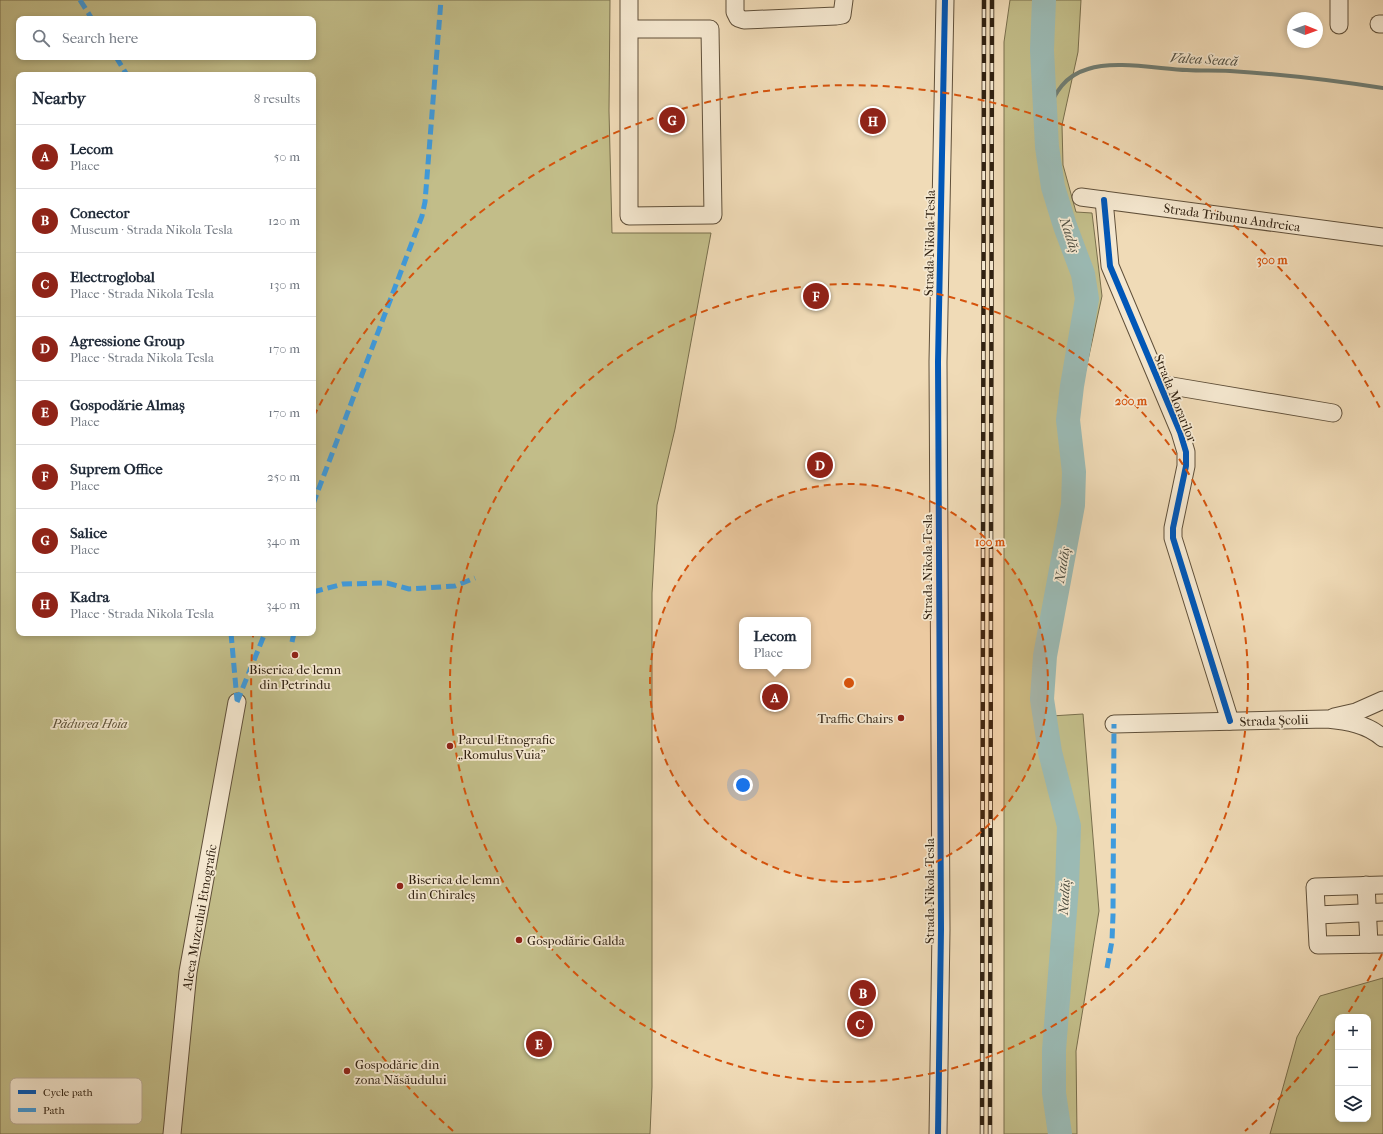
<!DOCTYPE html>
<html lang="en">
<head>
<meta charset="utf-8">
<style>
  :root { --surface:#fff; --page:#f2f2f3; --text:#1f2937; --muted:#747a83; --line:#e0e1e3; --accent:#8f2418 }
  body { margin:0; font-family:"IM FELL French Canon",serif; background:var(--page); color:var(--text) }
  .controls { position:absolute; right:12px; bottom:12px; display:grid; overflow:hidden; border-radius:8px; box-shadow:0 2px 6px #0003 }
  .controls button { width:36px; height:36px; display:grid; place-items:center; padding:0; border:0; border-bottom:1px solid var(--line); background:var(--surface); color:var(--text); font:20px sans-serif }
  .compass { position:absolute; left:1287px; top:12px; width:36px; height:36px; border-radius:50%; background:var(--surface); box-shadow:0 2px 6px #0003; rotate:91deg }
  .you { position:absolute; left:743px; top:785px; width:14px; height:14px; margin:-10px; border:3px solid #fff; border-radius:50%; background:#1a73e8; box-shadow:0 0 0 6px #1a73e833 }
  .badge { display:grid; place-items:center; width:26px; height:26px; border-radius:50%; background:var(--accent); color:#fff; font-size:13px; font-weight:700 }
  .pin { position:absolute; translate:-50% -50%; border:2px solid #fff; box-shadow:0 1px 4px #0006 }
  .popup { position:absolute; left:739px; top:617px; width:72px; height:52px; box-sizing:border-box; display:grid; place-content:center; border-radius:8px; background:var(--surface); filter:drop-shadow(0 1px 3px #0005); font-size:13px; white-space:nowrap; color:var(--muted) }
  .popup b { font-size:15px; color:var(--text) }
  .popup::after { content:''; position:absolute; left:50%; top:100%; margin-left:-8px; border:8px solid transparent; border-top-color:var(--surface) }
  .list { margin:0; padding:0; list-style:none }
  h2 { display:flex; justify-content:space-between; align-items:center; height:52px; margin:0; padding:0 16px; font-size:17px }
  h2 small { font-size:13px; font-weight:400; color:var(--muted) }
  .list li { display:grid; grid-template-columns:26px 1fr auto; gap:12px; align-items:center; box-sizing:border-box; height:64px; padding:0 16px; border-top:1px solid var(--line) }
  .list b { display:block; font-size:15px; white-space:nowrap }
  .list p { margin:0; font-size:13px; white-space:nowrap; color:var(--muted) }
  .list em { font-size:13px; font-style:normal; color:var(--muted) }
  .icon { flex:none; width:22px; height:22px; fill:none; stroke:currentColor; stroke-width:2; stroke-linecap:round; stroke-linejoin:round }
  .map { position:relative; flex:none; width:1383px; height:1134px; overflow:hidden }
  .search { position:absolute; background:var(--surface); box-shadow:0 2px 6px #0003; left:16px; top:16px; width:300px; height:44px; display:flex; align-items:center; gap:10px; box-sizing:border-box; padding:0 14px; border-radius:8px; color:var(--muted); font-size:15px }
  .panel { position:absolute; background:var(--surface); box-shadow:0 2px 6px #0003; left:16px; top:72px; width:300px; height:564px; border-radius:8px }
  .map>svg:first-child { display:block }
</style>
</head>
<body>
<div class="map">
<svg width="1383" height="1134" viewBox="0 0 1383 1134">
  <rect width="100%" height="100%" fill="#f0dbb7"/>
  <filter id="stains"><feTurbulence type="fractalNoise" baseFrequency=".005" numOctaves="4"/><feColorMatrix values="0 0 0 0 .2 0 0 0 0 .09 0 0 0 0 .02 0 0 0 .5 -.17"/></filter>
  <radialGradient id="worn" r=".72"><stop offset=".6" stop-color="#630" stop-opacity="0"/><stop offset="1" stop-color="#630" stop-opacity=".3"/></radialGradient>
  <g fill="#c2bd89" stroke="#796f4d" fill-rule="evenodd">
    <path d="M0,0H610L609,111L612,233H711L675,429L657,505L652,593V1087L650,1134H0ZM19,19H313V57H19ZM19,75H313V633H19Z"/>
    <polygon points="1010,0 1081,0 1078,52 1062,125 1063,165 1076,212 1092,213 1102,296 1076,415 1080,487 1077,534 1052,664 1050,687 1051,716 1083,714 1099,911 1076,1051 1077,1134 1004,1134 1004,42"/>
    <path d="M1383,978V1134H1270L1297,1037L1320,996ZM1338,1017H1368V1119H1338Z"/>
  </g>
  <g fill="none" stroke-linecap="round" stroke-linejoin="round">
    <path stroke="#707d73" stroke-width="4" d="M1046,113C1056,92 1064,76 1088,69C1114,60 1160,69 1187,70C1201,71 1215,70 1230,71C1281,74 1332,80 1383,88"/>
    <polyline stroke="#9bbab4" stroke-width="24" points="1044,0 1042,50 1047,147 1053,187 1065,226 1083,274 1087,299 1072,386 1068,420 1074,472 1073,505 1045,656 1042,699 1050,752 1069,826 1067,886 1054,1050 1054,1093 1060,1134"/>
    <g stroke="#60503a" stroke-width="19">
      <g id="minor">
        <polyline points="629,0 629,216 713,215 710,29 629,29"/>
        <polyline points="735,0 735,12 738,18 744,20 836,16 842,15 844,0"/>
        <polyline points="1339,0 1339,25"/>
        <polyline points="1379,24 1383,24"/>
        <polyline points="1081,197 1383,237"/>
        <polyline points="1104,200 1110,266 1180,432 1186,452 1186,466 1173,528 1173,538 1230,721"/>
        <polyline points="1160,384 1333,413"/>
        <polyline points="1334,717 1356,712 1383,700"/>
        <path d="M1114,724L1327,719C1347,721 1367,724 1383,738"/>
        <polyline points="1366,885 1369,944"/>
        <polyline points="1383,885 1315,887 1318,945 1383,944"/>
        <polyline points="1317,915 1383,912"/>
        <polyline points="172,1134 188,972 237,702"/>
        <polyline points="938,1134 941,929 938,362 945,0"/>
      </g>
    </g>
    <use href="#minor" stroke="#f5e8d0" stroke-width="17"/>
    <g stroke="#302111" stroke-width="4.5">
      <g id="rail">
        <polyline points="982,1134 984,0"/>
        <polyline points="990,1134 992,0"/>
      </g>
    </g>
    <use href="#rail" stroke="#f5e8d0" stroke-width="3" stroke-dasharray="9" stroke-linecap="butt"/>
    <g stroke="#3e9bde" stroke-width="5" stroke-dasharray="10 5" stroke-linecap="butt">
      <polyline points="80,0 92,19"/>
      <polyline points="116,57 127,75"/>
      <polyline points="313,504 422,216 425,202 441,0"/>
      <polyline points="313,592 343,584 387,583 409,589 455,586 475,578"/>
      <polyline points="231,633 237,700"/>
      <polyline points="292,642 294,633"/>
      <polyline points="237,702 265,633"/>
      <polyline points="1107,968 1112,941 1113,915 1114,724"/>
    </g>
    <g stroke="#f5e8d0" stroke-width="8">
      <g id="cycleway">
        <polyline points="1104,200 1110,266 1180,432 1186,452 1186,466 1173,528 1173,538 1230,721"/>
        <polyline points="938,1134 941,929 938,362 945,0"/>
      </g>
    </g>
    <use href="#cycleway" stroke="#0057b8" stroke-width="6"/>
  </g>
  <circle cx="849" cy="683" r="199" fill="#d6530c" fill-opacity=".12"/>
  <g fill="none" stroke="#d6530c" stroke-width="2" stroke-dasharray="7 5">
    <circle cx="849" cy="683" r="199"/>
    <circle cx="849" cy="683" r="399"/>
    <path d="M1382 954A598 598 0 0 1 1348 1013M1336 1030A598 598 0 0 1 1245 1131M453 1131A598 598 0 0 1 253 636M314 416A598 598 0 0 1 1382 412"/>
  </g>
  <g fill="#8f2418" stroke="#f5e8d0" stroke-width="1.5">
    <circle cx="295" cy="655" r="4"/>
    <circle cx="901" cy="718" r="4"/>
    <circle cx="450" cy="746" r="4"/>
    <circle cx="400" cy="886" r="4"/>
    <circle cx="519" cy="940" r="4"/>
    <circle cx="347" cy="1071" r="4"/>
  </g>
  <g text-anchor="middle" stroke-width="3.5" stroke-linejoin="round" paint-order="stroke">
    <g font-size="13" fill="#302111" stroke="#f5e8d0">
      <text transform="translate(1232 217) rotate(8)" y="5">Strada Tribunu Andreica</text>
      <text transform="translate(929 243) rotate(-89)" y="5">Strada Nikola Tesla</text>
      <text transform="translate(1176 398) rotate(68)" y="5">Strada Morarilor</text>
      <text transform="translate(927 567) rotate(-90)" y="5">Strada Nikola Tesla</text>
      <text transform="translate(1274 720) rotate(-2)" y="5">Strada Școlii</text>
      <text transform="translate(929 891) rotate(-90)" y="5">Strada Nikola Tesla</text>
      <text transform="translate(199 917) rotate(-80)" y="5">Aleea Muzeului Etnografic</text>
    </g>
    <g font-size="13" fill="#302111" stroke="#f5e8d0" text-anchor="start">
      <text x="295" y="674" text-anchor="middle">Biserica de lemn<tspan x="295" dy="15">din Petrindu</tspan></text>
      <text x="893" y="723" text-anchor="end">Traffic Chairs</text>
      <text x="458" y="744">Parcul Etnografic<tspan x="458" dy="15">„Romulus Vuia”</tspan></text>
      <text x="408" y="884">Biserica de lemn<tspan x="408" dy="15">din Chiraleș</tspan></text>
      <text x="527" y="945">Gospodărie Galda</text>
      <text x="355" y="1069">Gospodărie din<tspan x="355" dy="15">zona Năsăudului</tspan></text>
    </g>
    <g font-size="13" font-style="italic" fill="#5c5035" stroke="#f5e8d0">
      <text x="90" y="728">Pădurea Hoia</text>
    </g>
    <g font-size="14" font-style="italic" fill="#504f42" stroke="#f5e8d0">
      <text transform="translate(1204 59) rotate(3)" y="5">Valea Seacă</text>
      <text transform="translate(1070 235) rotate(71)" y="5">Nadăș</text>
      <text transform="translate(1062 565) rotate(-80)" y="5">Nadăș</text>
      <text transform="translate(1064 897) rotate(-86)" y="5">Nadăș</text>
    </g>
  </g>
  <rect x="10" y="1078" width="132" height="46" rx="6" fill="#f5e8d0" stroke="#baac97" stroke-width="1"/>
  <rect x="18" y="1090" width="18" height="4" fill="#0057b8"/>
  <rect x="18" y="1108" width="18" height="4" fill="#3e9bde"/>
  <g font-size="11" fill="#302111">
    <text x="43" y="1096">Cycle path</text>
    <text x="43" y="1114">Path</text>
  </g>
  <circle cx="849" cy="683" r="6" fill="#d6530c" stroke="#f5e8d0" stroke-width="2"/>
  <g font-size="12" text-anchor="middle" font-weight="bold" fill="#d6530c" stroke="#f5e8d0" stroke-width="3.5" stroke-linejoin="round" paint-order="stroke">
    <text x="1272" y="264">300 m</text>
    <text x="1131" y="405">200 m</text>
    <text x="990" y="546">100 m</text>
  </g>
  <rect width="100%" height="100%" filter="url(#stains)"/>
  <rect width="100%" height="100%" fill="url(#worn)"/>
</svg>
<div class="controls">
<button>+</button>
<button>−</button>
<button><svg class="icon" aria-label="layers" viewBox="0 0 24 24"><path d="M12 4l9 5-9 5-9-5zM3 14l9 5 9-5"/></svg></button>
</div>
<svg class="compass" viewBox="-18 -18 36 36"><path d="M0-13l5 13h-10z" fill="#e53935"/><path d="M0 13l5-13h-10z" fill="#747a83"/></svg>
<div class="you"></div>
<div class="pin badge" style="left:775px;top:697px">A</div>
<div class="popup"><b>Lecom</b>Place</div>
<div class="pin badge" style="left:863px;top:993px">B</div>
<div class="pin badge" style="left:860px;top:1024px">C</div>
<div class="pin badge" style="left:820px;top:465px">D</div>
<div class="pin badge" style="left:539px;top:1044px">E</div>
<div class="pin badge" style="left:816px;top:296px">F</div>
<div class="pin badge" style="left:672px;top:120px">G</div>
<div class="pin badge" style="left:873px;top:121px">H</div>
<div class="search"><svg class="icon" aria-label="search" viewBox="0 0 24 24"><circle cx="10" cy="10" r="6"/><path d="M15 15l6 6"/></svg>Search here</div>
<section class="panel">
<h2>Nearby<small>8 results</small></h2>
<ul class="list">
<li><span class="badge">A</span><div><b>Lecom</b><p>Place</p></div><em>50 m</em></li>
<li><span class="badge">B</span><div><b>Conector</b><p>Museum · Strada Nikola Tesla</p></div><em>120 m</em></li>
<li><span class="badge">C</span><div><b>Electroglobal</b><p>Place · Strada Nikola Tesla</p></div><em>130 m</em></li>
<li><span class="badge">D</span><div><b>Agressione Group</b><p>Place · Strada Nikola Tesla</p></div><em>170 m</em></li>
<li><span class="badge">E</span><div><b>Gospodărie Almaș</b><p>Place</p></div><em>170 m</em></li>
<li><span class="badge">F</span><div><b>Suprem Office</b><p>Place</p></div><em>250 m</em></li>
<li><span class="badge">G</span><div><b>Salice</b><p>Place</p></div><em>340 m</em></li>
<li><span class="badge">H</span><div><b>Kadra</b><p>Place · Strada Nikola Tesla</p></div><em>340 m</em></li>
</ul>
</section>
</div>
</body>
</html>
